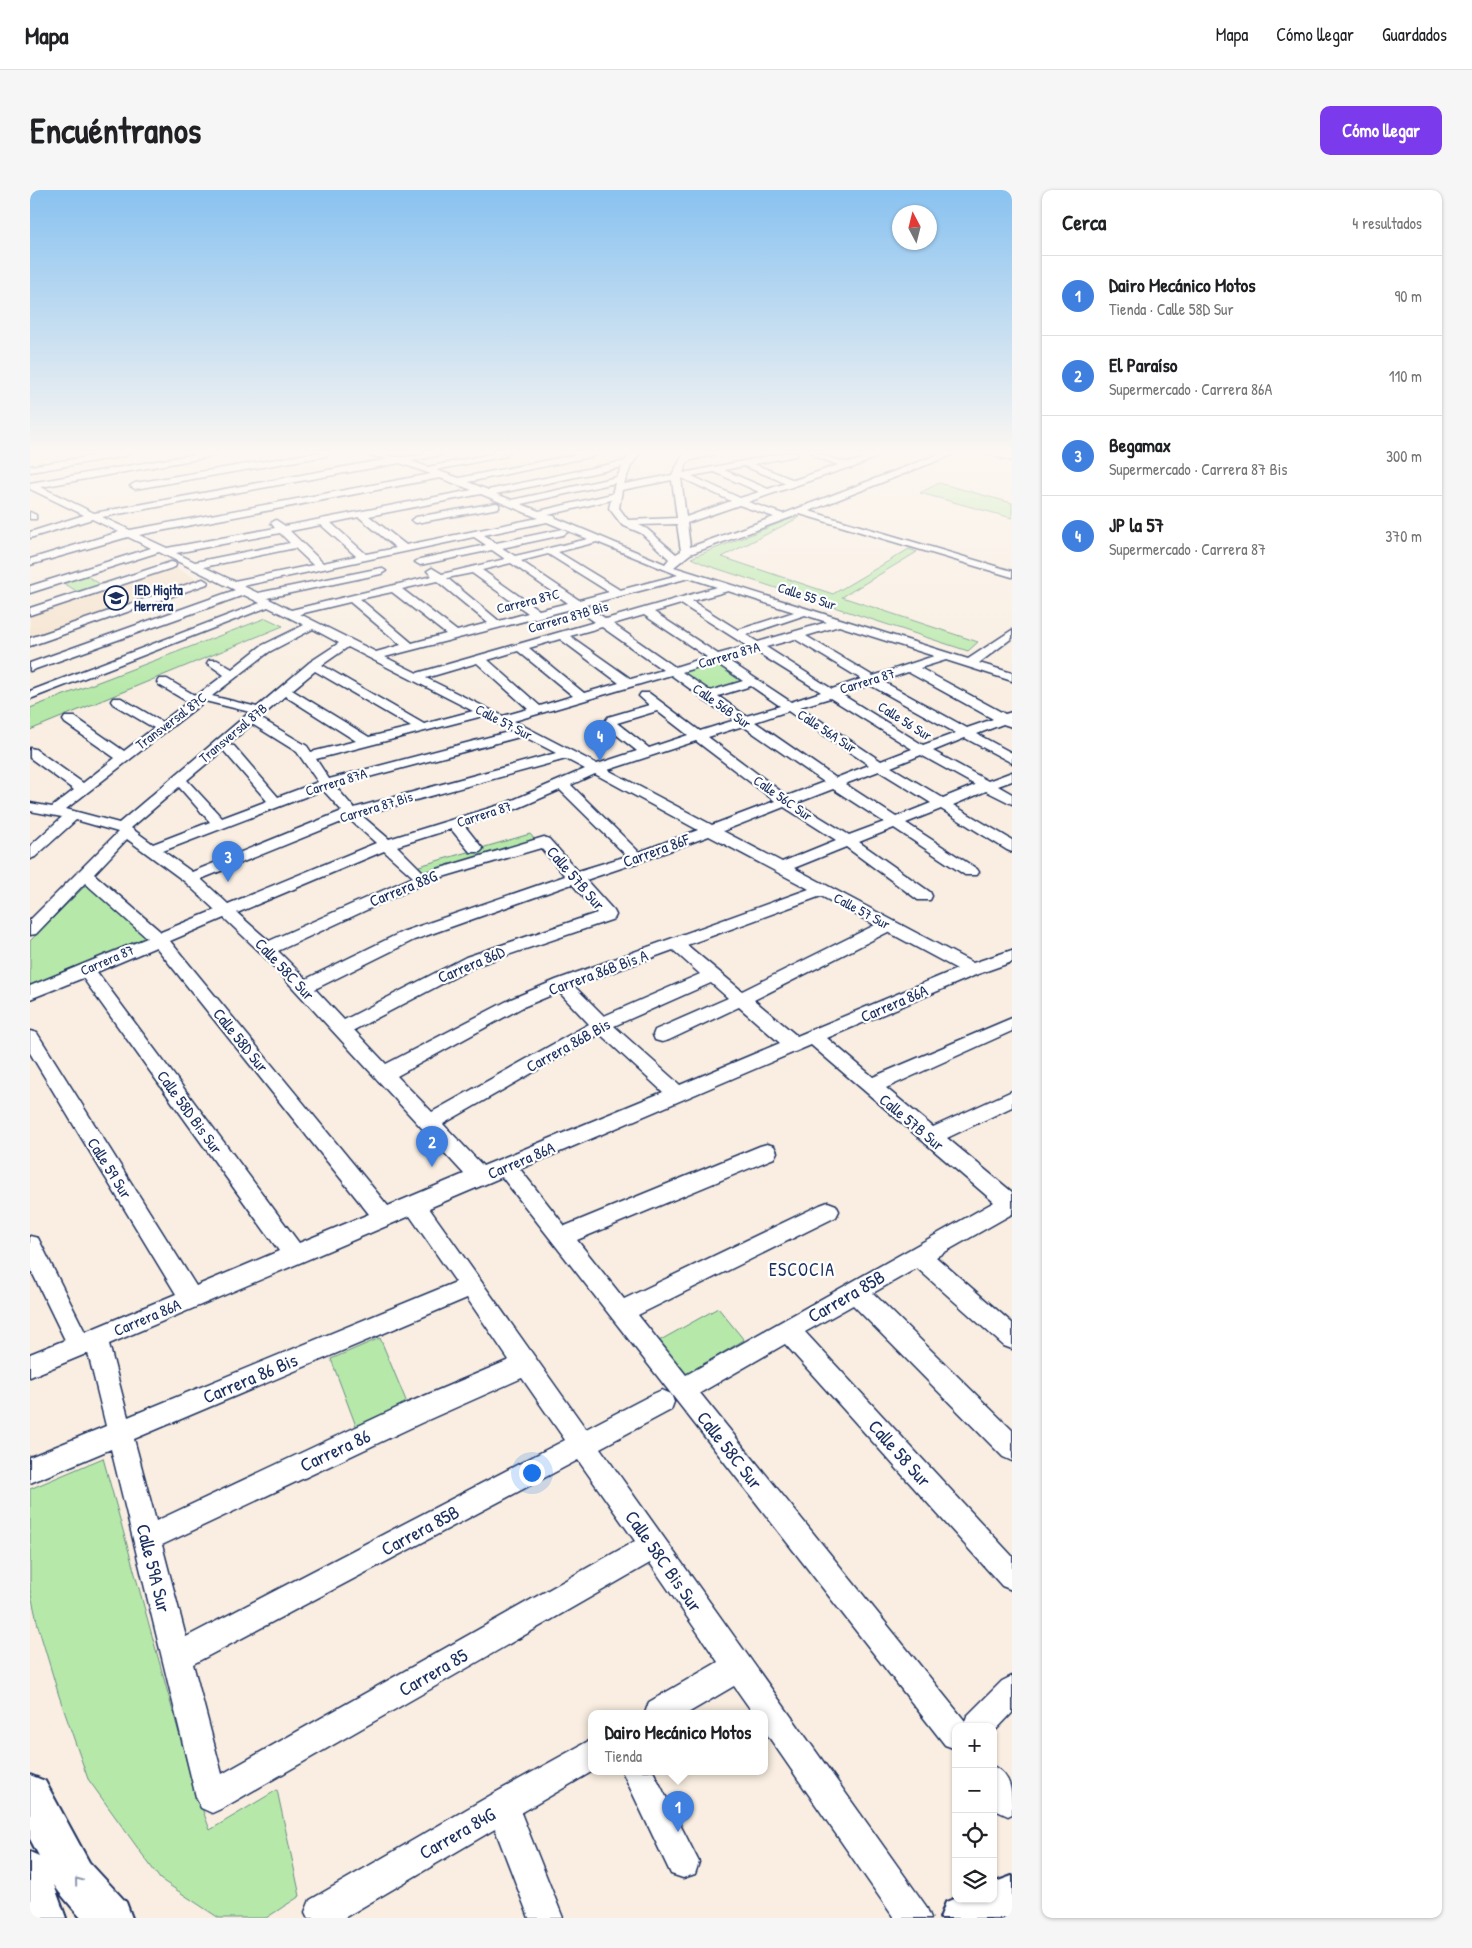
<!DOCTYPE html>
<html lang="es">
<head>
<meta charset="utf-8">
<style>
  :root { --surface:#fff; --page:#f6f6f6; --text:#202124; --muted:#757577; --line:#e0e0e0; --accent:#7c3aed }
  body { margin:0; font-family:"Patrick Hand",sans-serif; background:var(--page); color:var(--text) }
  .controls { position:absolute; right:15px; bottom:15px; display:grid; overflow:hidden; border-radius:10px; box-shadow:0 1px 4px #0004 }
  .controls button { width:45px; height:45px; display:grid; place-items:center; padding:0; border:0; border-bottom:1px solid var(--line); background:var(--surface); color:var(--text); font:25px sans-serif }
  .compass { position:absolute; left:862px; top:15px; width:45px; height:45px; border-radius:50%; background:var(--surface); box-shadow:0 1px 4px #0004; rotate:353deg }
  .you { position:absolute; left:501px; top:1282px; width:18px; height:18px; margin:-12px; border:4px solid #fff; border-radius:50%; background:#1a73e8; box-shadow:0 0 0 8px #1a73e833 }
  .badge { display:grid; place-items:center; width:32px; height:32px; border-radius:50%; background:var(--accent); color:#fff; font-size:16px; font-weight:700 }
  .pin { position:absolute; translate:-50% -41px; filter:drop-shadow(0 1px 2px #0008) }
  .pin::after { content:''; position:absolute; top:26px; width:18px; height:15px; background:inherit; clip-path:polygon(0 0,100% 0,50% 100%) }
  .popup { position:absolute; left:558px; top:1520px; width:180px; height:65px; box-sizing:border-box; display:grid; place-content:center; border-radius:10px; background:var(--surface); filter:drop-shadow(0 1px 4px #0005); font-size:16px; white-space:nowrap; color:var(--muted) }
  .popup b { font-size:19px; color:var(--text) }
  .popup::after { content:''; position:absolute; left:50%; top:100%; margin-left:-10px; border:10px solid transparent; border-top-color:var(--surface) }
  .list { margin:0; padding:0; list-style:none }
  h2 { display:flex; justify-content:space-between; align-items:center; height:65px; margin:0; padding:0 20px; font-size:21px }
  h2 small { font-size:16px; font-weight:400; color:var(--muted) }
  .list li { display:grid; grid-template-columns:32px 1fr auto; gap:15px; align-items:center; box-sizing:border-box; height:80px; padding:0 20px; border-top:1px solid var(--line) }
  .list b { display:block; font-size:19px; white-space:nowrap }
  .list p { margin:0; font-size:16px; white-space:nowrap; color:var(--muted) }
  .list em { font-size:16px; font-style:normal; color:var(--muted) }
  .icon { flex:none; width:28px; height:28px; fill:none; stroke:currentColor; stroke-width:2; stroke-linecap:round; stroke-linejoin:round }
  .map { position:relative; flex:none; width:982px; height:1728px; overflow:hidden; border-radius:10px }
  header { display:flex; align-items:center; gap:30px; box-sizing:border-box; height:70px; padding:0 25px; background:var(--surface); border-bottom:1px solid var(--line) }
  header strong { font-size:24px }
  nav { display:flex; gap:28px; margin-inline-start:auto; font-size:18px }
  .intro { display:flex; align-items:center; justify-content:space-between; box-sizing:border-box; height:120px; padding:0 30px }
  h1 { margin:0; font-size:35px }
  .button { padding:12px 22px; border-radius:10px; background:var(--accent); color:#fff; font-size:18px; font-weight:700 }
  main { display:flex; gap:30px; padding:0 30px }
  aside { flex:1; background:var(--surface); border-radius:10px; box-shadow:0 1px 4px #0004 }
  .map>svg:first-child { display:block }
</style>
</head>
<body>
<header>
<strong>Mapa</strong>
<nav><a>Mapa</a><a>Cómo llegar</a><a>Guardados</a></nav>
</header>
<div class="intro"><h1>Encuéntranos</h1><a class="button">Cómo llegar</a></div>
<main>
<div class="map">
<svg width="982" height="1728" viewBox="0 0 982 1728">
  <rect width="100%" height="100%" fill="#f9eee1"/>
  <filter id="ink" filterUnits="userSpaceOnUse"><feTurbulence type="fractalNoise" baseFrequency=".02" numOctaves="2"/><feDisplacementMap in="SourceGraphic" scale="10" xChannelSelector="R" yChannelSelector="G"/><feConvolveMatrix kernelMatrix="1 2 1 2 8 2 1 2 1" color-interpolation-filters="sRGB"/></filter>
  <g filter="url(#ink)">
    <polygon fill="#f5e2cc" points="144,377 171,391 0,450 0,425"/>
    <g fill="#b6e9a9" stroke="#688c84">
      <polygon points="909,293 982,313 982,328 890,303"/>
      <polygon points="765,327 770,327 692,367 803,404 879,359 887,362 812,407 948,452 938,461 676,375 661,368"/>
      <polygon points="55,385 72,395 48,402 32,392"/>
      <polygon points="236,428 253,436 0,540 0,518"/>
      <polygon points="687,472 716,491 680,502 652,481"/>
      <polygon points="500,644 506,651 394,684 389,676"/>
      <polygon points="57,694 123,748 0,799 0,751"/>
      <polygon points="688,1118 714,1150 652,1187 627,1152"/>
      <polygon points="350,1148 377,1213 326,1236 301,1169"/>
      <polygon points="73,1268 163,1594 180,1640 247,1600 270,1706 236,1728 189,1728 130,1689 58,1589 29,1506 8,1436 0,1400 0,1299"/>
    </g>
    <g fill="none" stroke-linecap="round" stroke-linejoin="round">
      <g stroke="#1b2f5e" stroke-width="3">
        <g id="minor">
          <polygon points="82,263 99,263 95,266 0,282 0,276"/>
          <path d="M172,263H188L184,266L11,297L64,323L358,269L339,265L338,263C349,263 360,267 371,267C384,267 398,263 412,263L411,265L381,271L398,277L465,263H480L476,266L406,280L429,288L554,263H569L565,266L438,292L458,300L595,271L602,263H610L601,276L594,294L642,285L654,263H662L661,265L675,263H690L658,271L653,283L754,263H769L765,266L724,274L764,290L808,275L782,265L781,263C796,263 806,272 817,272C828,273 840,262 856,263L822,278H817L718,312L753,324L912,263H923L922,265L779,321L982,381V387L770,324L660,364L644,377L938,469L982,440V448L949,473L982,483V491L916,470L890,478L975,524L982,522V537L973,534L947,544L982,563V573L935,548L903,561L958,591L982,582V591L968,596L982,604V614L956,601L923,615L982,650V662L977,660L911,619L876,633L947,679L949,682L947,685H935L864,638L829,652L900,702L902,706L900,710H888L816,657L764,678L943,773L982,760V772L948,784L797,848L843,887L982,828V841L856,898L903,937L982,901V917L917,948L982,1002V1024L906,1067L982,1133V1159L974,1156L887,1078L843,1103L982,1240V1271L973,1267L823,1115L775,1142L982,1366V1400L972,1396L755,1154L670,1203L935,1531L937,1526L972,1491L982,1486V1523L963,1543V1537H926V1559L915,1555L472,987L399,1018L556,1239L623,1204L632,1200L641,1204L644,1212L641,1220L570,1258L896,1716L901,1728H864L734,1540V1523H723L704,1496L658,1523H615L619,1512L688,1472L620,1373L193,1618L182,1623L171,1618L166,1607L81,1259L0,1293V1267L76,1236L58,1163L0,1187V1164L35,1150L0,1078V1046L8,1048L55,1142L146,1104L0,863V841L7,843L166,1096L249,1061L53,788L0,809V796L117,748L55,693L6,744L0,745V730L88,642L46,630L5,667L0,669V656L32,627L0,621V613L22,617L44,600L0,568V558L5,559L53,593L85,568L35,533L33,530L35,527H45L94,561L124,538L83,514L81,511L83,508H91L132,532L158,512L129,495L127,492L129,489H137L166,506L194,485L177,473L179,470H187L202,479L231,456L274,435L238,417L0,509V501L230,413L214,405L0,481V473L205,400L129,362L0,403V396L121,358L98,347L0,375V369L89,342L62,329L0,348V342L54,325L0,299V293ZM370,273L401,284L100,340L72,327ZM714,276L756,293L738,299L694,280ZM592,277L587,287L482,310L466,304ZM684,282L729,302L710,308L662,286ZM410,288L442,300L255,336L246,330L241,333L245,338L137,358L109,345ZM651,288H652L701,311L656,327ZM642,290L647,328L598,330L589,318L592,300ZM585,293L582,304L509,321L491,314ZM451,304L508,328L376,355L339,326ZM581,310L579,318L592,335L611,343L639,369L635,374L526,328L524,326L518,325ZM709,315L744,327L660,357L657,333ZM329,327L366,358L336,364L301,333ZM517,332L558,349L485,366L472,358L533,345L538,342L533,339L466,353L454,345ZM647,334L651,361L646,364L617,339L609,335ZM291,335L326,366L293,373L260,341ZM250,343L260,353L165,372L146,363ZM444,347L456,355L390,369L385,372L390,375L462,360L475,369L412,384L402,378L397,381L402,386L261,420L237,408L351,384L356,381L351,378L228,403L213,396ZM567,352L648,385L590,400L528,362ZM265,358L283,375L204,391L174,377ZM518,364L579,402L549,410L491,371ZM481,373L538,413L509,420L452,380ZM442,383L498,423L469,431L417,388ZM659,388L687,397L576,429L556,415ZM407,391L458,433L427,441L372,399ZM698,401L764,422L708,440L662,411ZM362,402L416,444L382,453L330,409ZM320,412L371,455L346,462L270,424ZM651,414L717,456L688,464L624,422ZM545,418L565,432L387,483L355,467ZM614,425L677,467L645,477L583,434ZM775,425L797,432L728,452L716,445ZM809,436L904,466L843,486L776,446ZM572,437L633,480L601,489L540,446ZM283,439L309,453L280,472L227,517L182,506L239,462ZM530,449L589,493L554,503L499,458ZM765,449L831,489L802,499L736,457ZM318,457L443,521L394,534L292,475ZM488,461L543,506L510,516L458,470ZM725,461L791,502L761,512L696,469ZM685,472L713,491L680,501L652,482ZM447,473L498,519L473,526L396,488ZM285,481L381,537L339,547L262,500ZM878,482L963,529L937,538L852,491ZM641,485L670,506L672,509L705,530L670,541L619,503H611L609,506L619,515L578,527L573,534L607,561L567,574L484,531ZM840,495L926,543L893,555L811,504ZM721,496L750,516L716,526L688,506ZM255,506L326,551L281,562L277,556L230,528ZM800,508L882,559L851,571L770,517ZM175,511L220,522L89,633L36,619ZM627,521L658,545L619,558L587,533ZM758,521L839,575L806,588L725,532ZM453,526L482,541L299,589L286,569ZM222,534L267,562L288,592L248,607L204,556L197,555ZM713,536L794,592L757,606L678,547ZM493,546L526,563L324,618L305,596ZM666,551L745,611L682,635L578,580ZM193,560L237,611L192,628L157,590ZM891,565L945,595L913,608L861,577ZM536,569L555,579L476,613L359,649L331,625ZM849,581L901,613L866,627L815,594ZM565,584L668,640L609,662L541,595ZM149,597L180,632L123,654L101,638ZM803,599L854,632L819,645L767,613ZM293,600L312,621L162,682L133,661ZM530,600L597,666L548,681L519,649L514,647L394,683L367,656L421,639L440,662H450L453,659L434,635L486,619ZM754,617L806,650L752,672L693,641ZM319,629L346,653L198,714L171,689ZM679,646L779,699L526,790L481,809L356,874L324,840L448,775L584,729L586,725L584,721L556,690L612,671ZM97,649L154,691L185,720L131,742L64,684ZM511,658L535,686L372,742L276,789L248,761L399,691ZM354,661L383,687L239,751L207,723ZM542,694L567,723L436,767L314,830L285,799L384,750ZM791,706L845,735L712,801L657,755ZM194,728L231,763L434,984L358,1016L140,751ZM858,742L927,779L767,846L724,810ZM126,757L339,1024L269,1053L67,782ZM643,760L670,784L574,826L544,796ZM681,793L698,808L625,840L623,845L625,850L632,852L639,850L709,817L750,853L650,895L584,836ZM529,802L559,834L402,922L367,886L493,817ZM570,844L633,902L453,976L413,934ZM781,855L964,1012L656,1185L608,1125L806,1027L809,1021L806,1015L798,1012L790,1015L594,1109L547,1050L744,968L747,962L744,956L737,954L730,956L535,1036L490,979ZM380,1026L426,1092L98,1227L79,1154ZM437,1108L479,1170L373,1215L126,1331L104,1249ZM492,1188L535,1250L156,1447L132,1355L391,1233ZM548,1270L605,1351L192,1584L163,1474Z"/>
          <polygon points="283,263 300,263 296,266 105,299 100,296 105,293"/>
          <polygon points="955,263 969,263 982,265 982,271"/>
          <polygon points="466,313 469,314 469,318 386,333 381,330 386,327"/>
          <polygon points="0,322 6,325 6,329 0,329"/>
          <polygon points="141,372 145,373 146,375 145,377 0,425 0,418"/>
          <polygon points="173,389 178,392 177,394 0,456 0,448"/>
          <polygon points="562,1549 563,1581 491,1623 533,1728 499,1728 465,1639 314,1728 278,1728 275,1722 280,1710 461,1605"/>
          <path d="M963,1576C982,1586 982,1601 982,1624L978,1626L967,1621L963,1617Z"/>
          <polygon points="592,1581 623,1581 669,1672 665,1684 653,1688 641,1684"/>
        </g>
      </g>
      <g stroke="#1b2f5e" stroke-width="4">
        <g id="major">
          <polygon points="0,1585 15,1591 59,1672 96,1712 102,1728 51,1728 29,1702 24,1695 36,1728 0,1728 0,1662 9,1666 0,1649"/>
          <polygon points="982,1686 982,1728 910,1728 916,1712 926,1708 963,1709 963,1693"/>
        </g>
      </g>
      <use href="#minor" fill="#fff" fill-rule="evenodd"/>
      <use href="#major" fill="#fff" fill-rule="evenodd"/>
    </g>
    <defs><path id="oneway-chevron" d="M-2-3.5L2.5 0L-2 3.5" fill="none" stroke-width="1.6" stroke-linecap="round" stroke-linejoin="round" transform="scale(1.25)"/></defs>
    <use stroke="#8d97ae" href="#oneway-chevron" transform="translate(48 1691) rotate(-129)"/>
  </g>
  <linearGradient id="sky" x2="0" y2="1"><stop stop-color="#89c2f0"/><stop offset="0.52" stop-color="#fcf7f2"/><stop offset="1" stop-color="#fcf7f2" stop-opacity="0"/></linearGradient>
  <rect width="982" height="505" fill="url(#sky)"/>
  <defs>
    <g id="school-ring" transform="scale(1.25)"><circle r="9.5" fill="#fff" stroke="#1b2f5e" stroke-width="1.5"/><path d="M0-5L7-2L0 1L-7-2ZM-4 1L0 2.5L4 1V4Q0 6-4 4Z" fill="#1b2f5e"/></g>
  </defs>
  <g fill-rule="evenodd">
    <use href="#school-ring" x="86" y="408"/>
  </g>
  <g text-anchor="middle" stroke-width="4.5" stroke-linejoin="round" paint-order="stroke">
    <g font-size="14" font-weight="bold" fill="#1b2f5e" stroke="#fff" text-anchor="start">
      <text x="104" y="405">IED Higita<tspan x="104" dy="16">Herrera</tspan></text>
    </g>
    <g font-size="14" fill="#1b2f5e" stroke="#fff">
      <text transform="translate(777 406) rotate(18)" y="5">Calle 55 Sur</text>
      <text transform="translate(498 411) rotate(-14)" y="5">Carrera 87C</text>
      <text transform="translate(538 427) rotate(-16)" y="5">Carrera 87B Bis</text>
      <text transform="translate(699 465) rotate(-16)" y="5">Carrera 87A</text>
      <text transform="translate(837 491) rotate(-17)" y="5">Carrera 87</text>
      <text transform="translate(692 516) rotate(35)" y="5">Calle 56B Sur</text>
      <text transform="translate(141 531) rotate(-37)" y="5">Transversal 87C</text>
      <text transform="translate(875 531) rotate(32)" y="5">Calle 56 Sur</text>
      <text transform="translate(474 532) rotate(27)" y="5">Calle 57 Sur</text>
      <text transform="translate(797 541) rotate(33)" y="5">Calle 56A Sur</text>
      <text transform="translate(203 543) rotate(-40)" y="5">Transversal 87B</text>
      <text transform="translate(306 592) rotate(-17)" y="5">Carrera 87A</text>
      <text transform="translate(753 608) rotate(35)" y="5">Calle 56C Sur</text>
      <text transform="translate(346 617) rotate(-17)" y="5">Carrera 87 Bis</text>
      <text transform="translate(454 624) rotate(-18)" y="5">Carrera 87</text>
      <text transform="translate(832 721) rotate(28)" y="5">Calle 57 Sur</text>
      <text transform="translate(77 770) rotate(-23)" y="5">Carrera 87</text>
    </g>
    <g font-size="16" fill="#1b2f5e" stroke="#fff">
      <text transform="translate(626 660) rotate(-20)" y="6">Carrera 86F</text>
      <text transform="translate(546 688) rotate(49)" y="6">Calle 57B Sur</text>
      <text transform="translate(373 698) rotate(-22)" y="6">Carrera 88G</text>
      <text transform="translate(441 774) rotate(-23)" y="6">Carrera 86D</text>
      <text transform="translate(255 779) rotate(47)" y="6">Calle 58C Sur</text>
      <text transform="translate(568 782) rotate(-20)" y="6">Carrera 86B Bis A</text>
      <text transform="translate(864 813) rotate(-23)" y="6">Carrera 86A</text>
      <text transform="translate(211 850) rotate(51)" y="6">Calle 58D Sur</text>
      <text transform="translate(538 855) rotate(-29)" y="6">Carrera 86B Bis</text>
      <text transform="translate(160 922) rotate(54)" y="6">Calle 58D Bis Sur</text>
      <text transform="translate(882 932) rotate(40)" y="6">Calle 57B Sur</text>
      <text transform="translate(491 970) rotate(-23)" y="6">Carrera 86A</text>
      <text transform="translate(80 978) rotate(58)" y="6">Calle 59 Sur</text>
      <text transform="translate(117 1127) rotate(-23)" y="6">Carrera 86A</text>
    </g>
    <g font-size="18" letter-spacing="1" fill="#1b2f5e" stroke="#fff">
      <text x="772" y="1086">ESCOCIA</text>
    </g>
    <g font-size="19" fill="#1b2f5e" stroke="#fff">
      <text transform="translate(816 1106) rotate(-30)" y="7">Carrera 85B</text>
      <text transform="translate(220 1188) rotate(-23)" y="7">Carrera 86 Bis</text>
      <text transform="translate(305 1260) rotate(-25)" y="7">Carrera 86</text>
      <text transform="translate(700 1260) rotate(52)" y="7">Calle 58C Sur</text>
      <text transform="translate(870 1263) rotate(48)" y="7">Calle 58 Sur</text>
      <text transform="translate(390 1340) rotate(-28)" y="7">Carrera 85B</text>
      <text transform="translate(634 1371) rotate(55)" y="7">Calle 58C Bis Sur</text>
      <text transform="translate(124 1378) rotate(76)" y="7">Calle 59A Sur</text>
      <text transform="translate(403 1482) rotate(-30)" y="7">Carrera 85</text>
      <text transform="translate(427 1643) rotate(-30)" y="7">Carrera 84G</text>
    </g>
  </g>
</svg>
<div class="controls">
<button>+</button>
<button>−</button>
<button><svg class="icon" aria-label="locate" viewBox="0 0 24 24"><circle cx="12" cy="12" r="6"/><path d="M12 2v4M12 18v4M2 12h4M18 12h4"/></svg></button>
<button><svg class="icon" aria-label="layers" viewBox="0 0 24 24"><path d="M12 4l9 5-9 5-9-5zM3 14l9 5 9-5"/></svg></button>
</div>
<svg class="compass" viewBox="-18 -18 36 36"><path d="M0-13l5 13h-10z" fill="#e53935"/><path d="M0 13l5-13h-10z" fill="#757577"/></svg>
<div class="you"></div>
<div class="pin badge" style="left:648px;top:1642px;background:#3f7fe0">1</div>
<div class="popup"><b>Dairo Mecánico Motos</b>Tienda</div>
<div class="pin badge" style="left:402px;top:977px;background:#3f7fe0">2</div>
<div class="pin badge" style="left:198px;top:692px;background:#3f7fe0">3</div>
<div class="pin badge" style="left:570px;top:571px;background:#3f7fe0">4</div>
</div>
<aside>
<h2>Cerca<small>4 resultados</small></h2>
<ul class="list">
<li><span class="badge" style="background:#3f7fe0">1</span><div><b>Dairo Mecánico Motos</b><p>Tienda · Calle 58D Sur</p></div><em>90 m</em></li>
<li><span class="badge" style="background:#3f7fe0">2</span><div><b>El Paraíso</b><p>Supermercado · Carrera 86A</p></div><em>110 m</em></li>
<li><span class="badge" style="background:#3f7fe0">3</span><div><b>Begamax</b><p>Supermercado · Carrera 87 Bis</p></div><em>300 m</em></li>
<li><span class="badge" style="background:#3f7fe0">4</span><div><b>JP la 57</b><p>Supermercado · Carrera 87</p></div><em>370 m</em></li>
</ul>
</aside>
</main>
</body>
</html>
